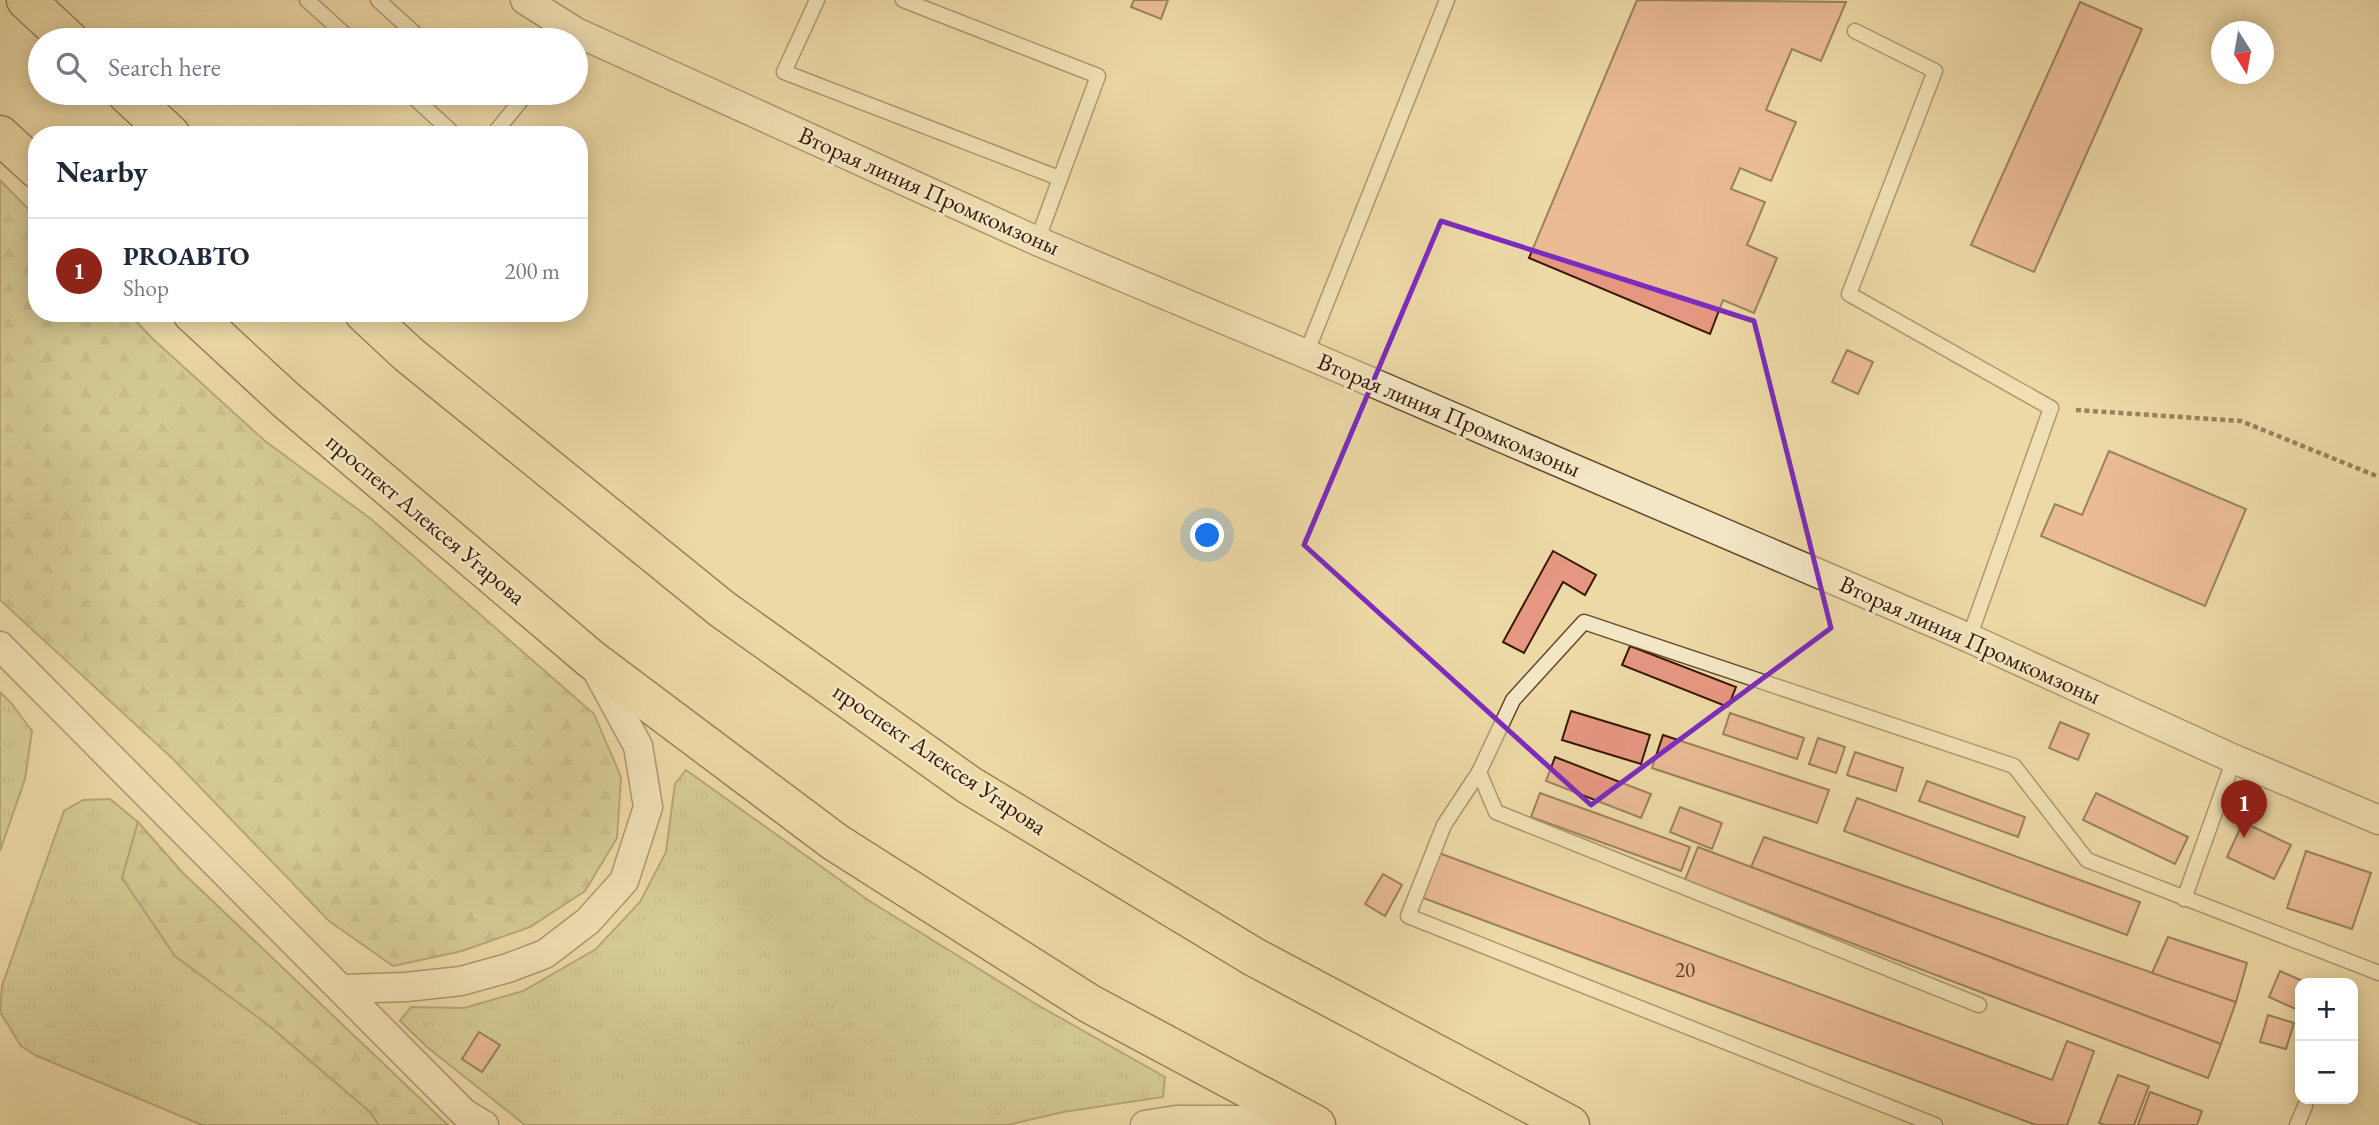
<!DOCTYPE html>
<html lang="en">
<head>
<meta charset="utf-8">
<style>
  :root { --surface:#fff; --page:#f6f6f7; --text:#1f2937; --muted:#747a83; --line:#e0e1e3; --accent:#8f2418 }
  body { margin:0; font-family:"EB Garamond",serif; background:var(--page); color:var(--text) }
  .controls { position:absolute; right:21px; bottom:21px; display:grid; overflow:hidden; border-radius:14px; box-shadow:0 4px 18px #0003 }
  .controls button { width:63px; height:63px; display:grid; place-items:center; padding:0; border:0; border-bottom:2px solid var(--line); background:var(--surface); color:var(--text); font:35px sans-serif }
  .compass { position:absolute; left:2211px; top:21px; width:63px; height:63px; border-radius:50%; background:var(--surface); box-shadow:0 4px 18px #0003; rotate:169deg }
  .you { position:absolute; left:1208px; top:536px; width:24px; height:24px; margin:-18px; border:5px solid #fff; border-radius:50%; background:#1a73e8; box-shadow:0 0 0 10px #1a73e833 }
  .badge { display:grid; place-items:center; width:46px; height:46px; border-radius:50%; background:var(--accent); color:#fff; font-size:23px; font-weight:700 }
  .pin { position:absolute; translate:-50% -58px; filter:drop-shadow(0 2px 4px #0008) }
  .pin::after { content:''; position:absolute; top:37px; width:24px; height:21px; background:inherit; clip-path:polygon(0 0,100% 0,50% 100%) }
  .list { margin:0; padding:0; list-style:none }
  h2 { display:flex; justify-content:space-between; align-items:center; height:91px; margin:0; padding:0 28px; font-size:30px }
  h2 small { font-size:23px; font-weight:400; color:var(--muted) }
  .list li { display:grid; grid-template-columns:46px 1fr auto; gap:21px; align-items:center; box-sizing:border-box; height:105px; padding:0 28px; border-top:2px solid var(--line) }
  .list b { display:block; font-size:26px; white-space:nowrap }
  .list p { margin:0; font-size:23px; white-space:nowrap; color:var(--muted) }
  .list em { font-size:23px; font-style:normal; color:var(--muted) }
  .icon { flex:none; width:38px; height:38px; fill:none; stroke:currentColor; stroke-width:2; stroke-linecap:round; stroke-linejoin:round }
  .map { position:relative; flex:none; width:2379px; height:1125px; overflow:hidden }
  .search { position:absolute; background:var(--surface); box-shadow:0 4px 18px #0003; left:28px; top:28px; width:560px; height:77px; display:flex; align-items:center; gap:18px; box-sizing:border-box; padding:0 24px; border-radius:38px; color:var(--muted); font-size:26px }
  .panel { position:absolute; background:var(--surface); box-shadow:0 4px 18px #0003; left:28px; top:126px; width:560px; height:196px; border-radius:28px }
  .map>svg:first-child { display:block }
</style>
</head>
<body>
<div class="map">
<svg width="2379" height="1125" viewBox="0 0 2379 1125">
  <defs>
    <pattern id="grass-tufts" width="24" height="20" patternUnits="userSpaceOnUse" patternTransform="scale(1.75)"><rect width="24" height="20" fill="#bcbe84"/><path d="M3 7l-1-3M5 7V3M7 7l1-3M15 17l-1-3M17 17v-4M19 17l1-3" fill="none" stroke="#a2a370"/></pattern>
    <pattern id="forest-firs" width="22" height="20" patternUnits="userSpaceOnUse" patternTransform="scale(1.75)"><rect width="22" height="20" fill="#bcbe84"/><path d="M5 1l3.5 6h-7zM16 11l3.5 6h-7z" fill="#a2a370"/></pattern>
  </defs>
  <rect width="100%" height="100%" fill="#edd9a6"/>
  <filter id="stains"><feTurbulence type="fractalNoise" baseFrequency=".00286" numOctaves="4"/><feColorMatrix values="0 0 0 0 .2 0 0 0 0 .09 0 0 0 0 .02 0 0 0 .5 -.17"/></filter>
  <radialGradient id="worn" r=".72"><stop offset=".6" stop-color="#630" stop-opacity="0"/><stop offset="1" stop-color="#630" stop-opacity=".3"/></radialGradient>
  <g fill="url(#grass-tufts)" stroke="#796c45" stroke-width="2">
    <polygon points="0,692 11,703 32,731 25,779 0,851"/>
    <polygon points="686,770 868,900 1034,1003 1165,1077 1163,1097 1063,1112 1007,1125 525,1125 427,1047 400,1021 411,1007 464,1008 523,991 596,949 640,902 666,852 675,784"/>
    <polygon points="110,799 138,822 122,879 260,1018 370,1112 379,1125 202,1125 37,1056 21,1046 0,1012 2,986 64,811 83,800"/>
  </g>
  <g fill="url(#forest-firs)" stroke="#796c45" stroke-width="2">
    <polygon points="0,180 37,218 37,313 128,313 153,339 265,441 371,519 594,714 621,777 617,838 585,891 530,927 462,951 393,966 329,921 172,758 0,600"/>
    <polygon points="138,822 182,872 448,1125 379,1125 370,1112 271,1027 175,956 122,878"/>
  </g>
  <g fill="#e69781" stroke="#361906" stroke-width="2">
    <polygon points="1134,0 1168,0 1161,19 1131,7"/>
    <polygon points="1637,0 1846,2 1821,61 1792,49 1766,110 1796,122 1771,181 1740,168 1731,189 1765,202 1747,245 1777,258 1754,313 1723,300 1710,334 1529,258"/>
    <polygon points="2080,2 2142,29 2034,272 1971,245"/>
    <polygon points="1847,350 1873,362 1858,394 1832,382"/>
    <polygon points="2109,451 2246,509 2205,606 2041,536 2055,504 2082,515"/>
    <polygon points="1553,551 1596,575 1585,595 1563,582 1524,653 1503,642"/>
    <polygon points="1630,646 1736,687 1728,707 1622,665"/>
    <polygon points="1571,711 1650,735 1641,764 1562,740"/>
    <polygon points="1730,713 1804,738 1797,759 1723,734"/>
    <polygon points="2060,722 2089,734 2078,760 2049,748"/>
    <polygon points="1663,735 1829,790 1817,823 1652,768"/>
    <polygon points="1818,738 1845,747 1836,773 1809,764"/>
    <polygon points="1855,752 1903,768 1896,791 1847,775"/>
    <polygon points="1555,757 1651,794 1641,818 1546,781"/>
    <polygon points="1927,781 2025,817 2018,837 1919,801"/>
    <polygon points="1540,793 1690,847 1681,871 1531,817"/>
    <polygon points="2096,793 2188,837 2175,864 2083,820"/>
    <polygon points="1857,798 2140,902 2127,935 1844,831"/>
    <polygon points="1680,807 1722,823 1712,849 1670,832"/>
    <polygon points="2243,822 2291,845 2274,879 2227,857"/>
    <polygon points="1764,837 2236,1002 2221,1044 1751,867"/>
    <polygon points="1698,847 2221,1044 2208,1078 1685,880"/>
    <polygon points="2306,851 2371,873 2352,929 2287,908"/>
    <polygon points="1439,853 2052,1080 2067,1041 2094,1051 2067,1125 2036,1125 1423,898"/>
    <polygon points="1383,874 1402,885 1385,916 1365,904"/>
    <polygon points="2168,937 2247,963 2236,1002 2152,973"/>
    <polygon points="2280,971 2307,983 2300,983 2300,1011 2269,997"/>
    <polygon points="2268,1015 2294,1023 2286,1049 2260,1042"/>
    <polygon points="479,1032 500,1045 482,1072 462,1059"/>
    <polygon points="2118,1075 2149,1086 2134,1125 2105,1125 2099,1123"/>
    <polygon points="2150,1092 2202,1111 2197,1125 2138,1125"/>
  </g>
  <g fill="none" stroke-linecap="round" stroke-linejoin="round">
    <g stroke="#64492e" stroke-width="17">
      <g id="lane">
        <polyline points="307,0 351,40"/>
        <polyline points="378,0 422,40"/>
        <polyline points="817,0 784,72 1059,178"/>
        <polyline points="903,0 1098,76 1037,241"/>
        <polyline points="1855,31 1935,71 1849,294 2051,408 1969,638"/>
        <polyline points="409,93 455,135"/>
        <polyline points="493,135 527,93"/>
        <polyline points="1306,354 1447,0"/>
        <polyline points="1479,772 1444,825 1408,916 1935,1125"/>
        <polyline points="2184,899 2234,759"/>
        <polyline points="1979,1005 1496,812 1479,772 1513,700 1584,622 2014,766 2087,860 2379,973"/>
        <polyline points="2297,1125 2305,1106"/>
      </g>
    </g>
    <g stroke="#64492e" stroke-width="31">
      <g id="street">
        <polyline points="525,0 576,32 1037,241 1306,354 1969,638 2234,759 2379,820"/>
        <polyline points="0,646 464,1113 484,1125"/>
        <polyline points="343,989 406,987 461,981 508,968 545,954 588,921 624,881 648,807 638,746 595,667"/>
        <polyline points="1145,1125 1176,1120 1303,1120"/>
      </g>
    </g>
    <g stroke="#361906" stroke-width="41">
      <g id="primary">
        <polyline points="26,0 69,40"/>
        <polyline points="126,93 171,135"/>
        <polyline points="0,135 37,169"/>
        <polyline points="192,313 286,400 591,659 835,842 1090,1004 1316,1125"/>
        <polyline points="364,313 408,354 722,609 969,785 1254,957 1570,1125"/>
      </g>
    </g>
    <polyline stroke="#361906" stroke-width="4.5" stroke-dasharray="5 3.5" stroke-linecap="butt" points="2076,410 2241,421 2379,477"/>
    <use href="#lane" stroke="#f3e6c5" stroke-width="14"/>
    <use href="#street" stroke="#f3e6c5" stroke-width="28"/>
    <use href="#primary" stroke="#edd9a6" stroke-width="38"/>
  </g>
  <path d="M0 0H2379V1125H0ZM1441,221L1754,321L1831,628L1591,805L1304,545Z" fill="#edd9a6" fill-opacity=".55" fill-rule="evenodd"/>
  <path fill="none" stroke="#7b2cbf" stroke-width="5" stroke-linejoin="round" d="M1441,221L1754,321L1831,628L1591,805L1304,545Z"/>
  <g text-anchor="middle" stroke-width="5" stroke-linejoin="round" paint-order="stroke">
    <g font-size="21" fill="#623825">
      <text x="1685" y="977">20</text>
    </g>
    <g font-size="24" fill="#361906" stroke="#f3e6c5">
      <text transform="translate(929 191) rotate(24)" y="8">Вторая линия Промкомзоны</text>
      <text transform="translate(1449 415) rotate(23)" y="8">Вторая линия Промкомзоны</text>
      <text transform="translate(426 519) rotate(40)" y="8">проспект Алексея Угарова</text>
      <text transform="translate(1970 640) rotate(24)" y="8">Вторая линия Промкомзоны</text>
      <text transform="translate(940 759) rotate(34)" y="8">проспект Алексея Угарова</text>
    </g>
  </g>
  <rect width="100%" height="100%" filter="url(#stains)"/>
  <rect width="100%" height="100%" fill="url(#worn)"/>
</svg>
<div class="controls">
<button>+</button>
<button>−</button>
</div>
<svg class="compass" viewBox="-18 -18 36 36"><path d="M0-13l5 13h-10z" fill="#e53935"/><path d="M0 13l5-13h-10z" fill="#747a83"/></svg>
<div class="you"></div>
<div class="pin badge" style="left:2244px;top:838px">1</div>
<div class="search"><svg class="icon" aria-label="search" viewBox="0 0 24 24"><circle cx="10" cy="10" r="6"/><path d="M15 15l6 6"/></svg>Search here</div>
<section class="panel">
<h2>Nearby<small></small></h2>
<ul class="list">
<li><span class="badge">1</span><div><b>PROАВТО</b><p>Shop</p></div><em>200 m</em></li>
</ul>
</section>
</div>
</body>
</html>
